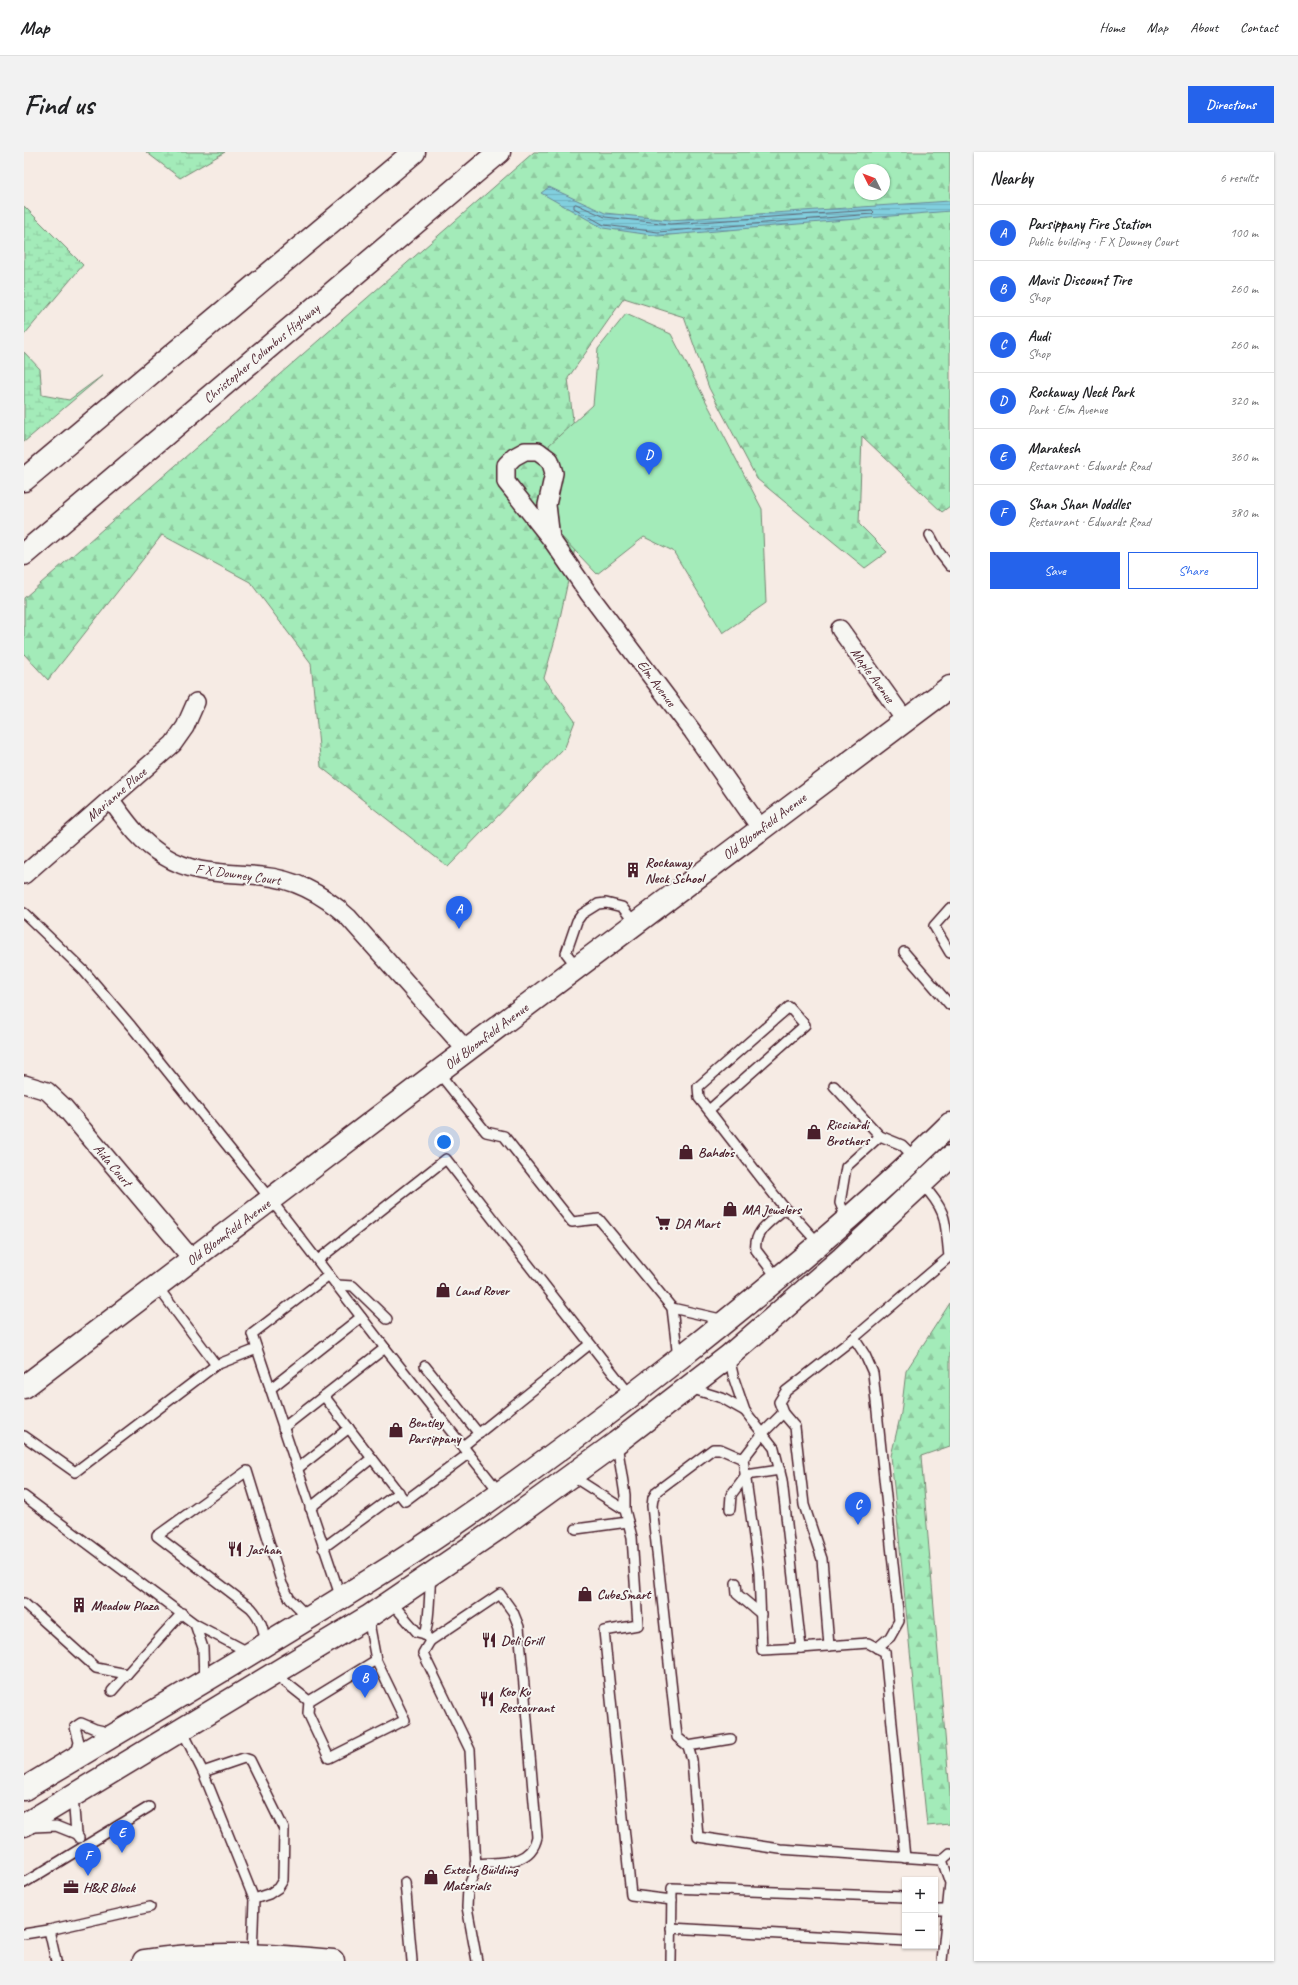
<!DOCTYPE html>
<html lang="en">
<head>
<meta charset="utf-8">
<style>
  :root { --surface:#fff; --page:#f2f2f2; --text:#202124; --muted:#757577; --line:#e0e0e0; --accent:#2563eb }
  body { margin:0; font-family:Caveat,sans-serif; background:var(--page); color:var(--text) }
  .controls { position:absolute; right:12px; bottom:12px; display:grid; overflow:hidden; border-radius:0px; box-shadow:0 1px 3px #0004 }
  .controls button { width:36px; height:36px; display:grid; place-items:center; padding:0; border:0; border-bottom:1px solid var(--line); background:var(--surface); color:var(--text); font:20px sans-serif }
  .compass { position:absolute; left:830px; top:12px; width:36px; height:36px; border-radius:50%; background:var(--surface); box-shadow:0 1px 3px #0004; rotate:312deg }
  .you { position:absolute; left:420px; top:990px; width:14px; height:14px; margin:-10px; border:3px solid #fff; border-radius:50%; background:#1a73e8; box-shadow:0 0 0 6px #1a73e833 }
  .badge { display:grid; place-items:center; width:26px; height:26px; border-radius:50%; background:var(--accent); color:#fff; font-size:13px; font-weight:700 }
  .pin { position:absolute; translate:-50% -33px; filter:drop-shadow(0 1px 2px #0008) }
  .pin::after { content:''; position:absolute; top:21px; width:14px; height:12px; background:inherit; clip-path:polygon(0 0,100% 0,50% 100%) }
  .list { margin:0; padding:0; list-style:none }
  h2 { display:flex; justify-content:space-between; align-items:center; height:52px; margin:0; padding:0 16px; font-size:17px }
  h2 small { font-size:13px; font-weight:400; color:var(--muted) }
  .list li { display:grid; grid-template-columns:26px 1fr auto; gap:12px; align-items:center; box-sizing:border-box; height:56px; padding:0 16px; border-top:1px solid var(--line) }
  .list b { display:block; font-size:15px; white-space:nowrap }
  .list p { margin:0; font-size:13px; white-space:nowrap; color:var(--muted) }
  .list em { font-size:13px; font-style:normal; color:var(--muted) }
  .actions { display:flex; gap:8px; padding:12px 16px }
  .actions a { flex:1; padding:9px 0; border:1px solid var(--accent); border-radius:0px; text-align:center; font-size:14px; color:var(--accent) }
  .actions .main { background:var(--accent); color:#fff }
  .map { position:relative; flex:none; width:926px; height:1809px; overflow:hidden; border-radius:0px }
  header { display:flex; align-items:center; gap:24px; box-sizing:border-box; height:56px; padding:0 20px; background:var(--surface); border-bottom:1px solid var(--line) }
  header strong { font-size:19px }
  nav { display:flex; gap:22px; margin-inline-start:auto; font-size:14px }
  .intro { display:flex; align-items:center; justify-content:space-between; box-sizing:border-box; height:96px; padding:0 24px }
  h1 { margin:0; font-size:28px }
  .button { padding:10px 18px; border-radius:0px; background:var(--accent); color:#fff; font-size:14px; font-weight:700 }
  main { display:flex; gap:24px; padding:0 24px }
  aside { flex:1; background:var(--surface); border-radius:0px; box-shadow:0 1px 3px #0004 }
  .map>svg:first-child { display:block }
</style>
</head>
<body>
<header>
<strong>Map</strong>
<nav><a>Home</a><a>Map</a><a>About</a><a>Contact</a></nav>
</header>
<div class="intro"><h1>Find us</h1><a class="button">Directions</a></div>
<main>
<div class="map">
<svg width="926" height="1809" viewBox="0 0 926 1809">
  <defs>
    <pattern id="forest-firs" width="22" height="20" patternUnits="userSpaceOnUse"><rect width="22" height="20" fill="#a3ebb9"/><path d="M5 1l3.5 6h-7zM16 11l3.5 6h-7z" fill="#8ec99f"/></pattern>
    <pattern id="wetland-marsh" width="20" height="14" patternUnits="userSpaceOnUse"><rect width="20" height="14" fill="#a3ebb9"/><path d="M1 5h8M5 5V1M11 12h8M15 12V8" fill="none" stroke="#8ec99f"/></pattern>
    <pattern id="water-rules" width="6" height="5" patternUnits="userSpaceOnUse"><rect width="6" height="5" fill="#81cfde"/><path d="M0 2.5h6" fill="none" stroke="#71b1bf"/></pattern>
  </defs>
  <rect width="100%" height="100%" fill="#f6ebe4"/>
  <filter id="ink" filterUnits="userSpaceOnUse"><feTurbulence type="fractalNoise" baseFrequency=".025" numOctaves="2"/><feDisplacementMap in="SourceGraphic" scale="8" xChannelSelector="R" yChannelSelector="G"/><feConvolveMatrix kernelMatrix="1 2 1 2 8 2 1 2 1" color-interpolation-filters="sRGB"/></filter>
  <g filter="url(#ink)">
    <g fill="url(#forest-firs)" stroke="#768572" fill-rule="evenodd">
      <path d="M510,0H926V354L918,360L838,284L835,372L863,400L841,416L733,327L685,236L660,165L600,146L544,226L553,302L552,392L532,484L520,526L551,569L541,595L424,715L297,615L287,511L226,430L138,383L24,528L0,502V446ZM836,18H860V42H836Z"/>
      <polygon points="926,1151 926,1294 897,1304 926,1641 926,1672 903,1674 867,1304 877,1261 882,1219"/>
    </g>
    <g fill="url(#wetland-marsh)" stroke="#768572">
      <polygon points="122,0 201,0 156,26"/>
      <polygon points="0,54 59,113 0,183"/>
      <polygon points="0,200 16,217 18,243 45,248 79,223 0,290"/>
    </g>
    <polygon fill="#a3ebb9" stroke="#768572" points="602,162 647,182 738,357 742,451 699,481 649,399 620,385 573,422 536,383 525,293 569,253 574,197"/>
    <polygon fill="url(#water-rules)" stroke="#6b8996" points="525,35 581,61 646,68 926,49 926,59 634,84 579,76 517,41"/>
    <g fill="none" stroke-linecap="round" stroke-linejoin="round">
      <polygon stroke="#606573" stroke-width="1" points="552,52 581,65 646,72 848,58 850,60 848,62 634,80 580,73 550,56 550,53"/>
      <g stroke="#4a1f2b" stroke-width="12">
        <g id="service">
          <polyline points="906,383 915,400 926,414"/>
          <polyline points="926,756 910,774 926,801"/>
          <polyline points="0,761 60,819 107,874 247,1048 361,1196 476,1341"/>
          <polyline points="880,800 926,853"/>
          <polyline points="553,815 542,801 553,769 558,762 574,752 582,751 598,755 611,771"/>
          <polyline points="414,920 462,980 480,984 548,1070 575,1067 648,1156 654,1206"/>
          <polyline points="810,934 856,984"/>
          <polyline points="685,958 781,873 765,855 674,935 675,946 762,1058"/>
          <polyline points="823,1068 816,1051 822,1015 856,984 878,993 891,1006"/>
          <polyline points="294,1108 422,1007 607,1244"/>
          <polyline points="305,1123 228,1182 317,1446"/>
          <path d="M754,1127L732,1098C729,1080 746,1070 758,1059L762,1058L766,1060L795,1092"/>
          <polyline points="313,1133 329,1134 363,1167"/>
          <polyline points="133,1134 192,1213"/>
          <polyline points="648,1156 701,1168"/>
          <polyline points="830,1186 841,1203 849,1221 875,1469 866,1485 853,1496"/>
          <polyline points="705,1205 710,1227 721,1259 750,1296 758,1328 777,1496 844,1491 861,1500 881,1706"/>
          <polyline points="401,1214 455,1282"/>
          <polyline points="666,1236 698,1246 721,1259"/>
          <polyline points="246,1237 337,1165"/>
          <polyline points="300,1244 381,1349 444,1302"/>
          <polyline points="759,1261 771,1275 780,1353 798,1407 805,1494"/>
          <polyline points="259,1276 361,1196"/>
          <polyline points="0,1284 51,1320 192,1213 233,1197"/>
          <polyline points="439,1294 566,1192"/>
          <polyline points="719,1307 696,1297 689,1297 633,1339 629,1346 628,1354 653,1585 664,1594 668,1608 674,1685 756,1697 918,1708 926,1731 918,1809"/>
          <polyline points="273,1317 325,1276"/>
          <polyline points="548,1324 601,1358 601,1343 593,1292"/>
          <polyline points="0,1344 171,1472 226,1501"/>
          <polyline points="286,1356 348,1306"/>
          <polyline points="706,1357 707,1343 722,1323 756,1318"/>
          <polyline points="601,1358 608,1385 614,1473 580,1479 607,1743 648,1748"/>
          <polyline points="552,1377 604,1370"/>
          <polyline points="299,1396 375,1340"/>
          <polyline points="712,1431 713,1442 737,1462"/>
          <polyline points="367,1450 393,1480 401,1482 406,1489 399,1501 446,1598 452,1716 444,1736 443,1755 453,1809"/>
          <polyline points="0,1451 72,1516 103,1522 158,1461"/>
          <polyline points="344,1465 352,1508"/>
          <polyline points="171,1472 179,1496 180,1528"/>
          <path d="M401,1482C406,1468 405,1441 407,1424"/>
          <path d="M406,1489L476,1442L489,1460L495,1475L513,1685C507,1714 475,1710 451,1712"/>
          <path d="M241,1491C240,1477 237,1467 227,1456L133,1384L223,1319L258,1432L266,1447L285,1466"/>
          <path d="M777,1496L738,1498L735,1420L719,1307L739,1281L759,1261L755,1250L762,1239L830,1186L925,1105C921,1069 924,1060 898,1032"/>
          <polygon points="352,1508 381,1568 305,1606 284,1561 285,1549"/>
          <polyline points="251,1522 285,1549"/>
          <polyline points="88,1539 103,1522"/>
          <polyline points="158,1578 179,1620 230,1747 228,1803"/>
          <polyline points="664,1594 707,1587"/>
          <polyline points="52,1602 55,1590 51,1575 57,1571 71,1577 88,1581"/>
          <polyline points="179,1620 220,1606 226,1608 260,1677 259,1728 254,1736 245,1742 230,1747"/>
          <polyline points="49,1644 52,1682 55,1686"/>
          <polyline points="9,1675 32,1674 52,1682"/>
          <polyline points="918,1708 926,1701"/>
          <polyline points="381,1730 388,1809"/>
          <polyline points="0,1731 125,1655"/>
          <polyline points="911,1758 923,1758"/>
          <polyline points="647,1776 881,1789"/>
          <polyline points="25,1778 126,1755"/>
          <polyline points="0,1782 25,1778 32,1809"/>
          <polyline points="647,1809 648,1736 881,1745"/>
        </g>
      </g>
      <g stroke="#4a1f2b" stroke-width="20">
        <g id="minor">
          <polyline points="527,387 523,353 530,321 526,308 514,299 501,299 490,305 482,313 482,330 527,387 565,442 669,580 737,677"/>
          <polyline points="816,477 881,568"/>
          <path d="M86,647C102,669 116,690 140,704C172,724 203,720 238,724C272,727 300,743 324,765L443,899"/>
          <polyline points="0,723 149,592 161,575 172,550"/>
          <polyline points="0,932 23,939 40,955 168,1107"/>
        </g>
      </g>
      <g stroke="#4a1f2b" stroke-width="25">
        <g id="tertiary">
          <polyline points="0,1235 414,920 926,535"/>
          <path d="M120,1809C182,1799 246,1803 309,1809"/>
        </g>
      </g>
      <g stroke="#4a1f2b" stroke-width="25">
        <g id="trunk">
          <path d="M0,1637C124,1562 251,1489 373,1411C471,1348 565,1277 657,1205C750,1131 841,1056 926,972"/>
          <polyline points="0,1673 344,1465 475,1376 592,1291 705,1204 818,1106 926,1005"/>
        </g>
      </g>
      <g stroke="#4a1f2b" stroke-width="25">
        <g id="motorway">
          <polyline points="0,328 390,0"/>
          <polyline points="0,402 475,0"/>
        </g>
      </g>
      <use href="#service" stroke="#f6f6f2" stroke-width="9"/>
      <use href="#minor" stroke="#f6f6f2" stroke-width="17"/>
      <use href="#tertiary" stroke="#f6f6f2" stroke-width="22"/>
      <use href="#trunk" stroke="#f6f6f2" stroke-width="22"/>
      <use href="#motorway" stroke="#f6f6f2" stroke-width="22"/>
    </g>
  </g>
  <defs>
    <g id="building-bare" transform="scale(1.2)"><path d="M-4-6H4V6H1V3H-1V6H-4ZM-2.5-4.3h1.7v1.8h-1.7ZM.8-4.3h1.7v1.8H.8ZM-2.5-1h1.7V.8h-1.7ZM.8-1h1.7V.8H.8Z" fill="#4a1f2b" stroke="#f6f6f2" stroke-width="2.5" paint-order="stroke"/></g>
    <g id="shop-bare" transform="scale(1.2)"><path d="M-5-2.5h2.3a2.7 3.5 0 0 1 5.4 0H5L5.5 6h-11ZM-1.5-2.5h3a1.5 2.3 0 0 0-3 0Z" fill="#4a1f2b" stroke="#f6f6f2" stroke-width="2.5" paint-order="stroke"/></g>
    <g id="supermarket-bare" transform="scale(1.2)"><path d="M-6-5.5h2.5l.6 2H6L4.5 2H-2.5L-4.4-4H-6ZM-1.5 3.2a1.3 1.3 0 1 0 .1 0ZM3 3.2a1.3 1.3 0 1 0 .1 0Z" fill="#4a1f2b" stroke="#f6f6f2" stroke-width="2.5" paint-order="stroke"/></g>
    <g id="restaurant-bare" transform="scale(1.2)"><path d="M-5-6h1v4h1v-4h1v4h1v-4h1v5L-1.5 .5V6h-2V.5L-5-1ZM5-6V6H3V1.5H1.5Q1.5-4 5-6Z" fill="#4a1f2b" stroke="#f6f6f2" stroke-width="2.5" paint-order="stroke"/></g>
    <g id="office-bare" transform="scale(1.2)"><path d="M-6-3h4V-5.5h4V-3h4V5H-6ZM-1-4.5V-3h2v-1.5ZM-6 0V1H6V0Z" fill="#4a1f2b" stroke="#f6f6f2" stroke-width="2.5" paint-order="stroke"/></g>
  </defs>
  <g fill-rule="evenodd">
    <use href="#building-bare" x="609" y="718"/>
    <use href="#shop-bare" x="790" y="980"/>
    <use href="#shop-bare" x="662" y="1000"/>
    <use href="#shop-bare" x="706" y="1057"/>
    <use href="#supermarket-bare" x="639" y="1071"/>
    <use href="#shop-bare" x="419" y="1138"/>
    <use href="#shop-bare" x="372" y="1278"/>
    <use href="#restaurant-bare" x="211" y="1397"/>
    <use href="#shop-bare" x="561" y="1442"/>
    <use href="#building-bare" x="55" y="1453"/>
    <use href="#restaurant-bare" x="465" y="1488"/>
    <use href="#restaurant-bare" x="463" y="1547"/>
    <use href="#shop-bare" x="407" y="1725"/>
    <use href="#office-bare" x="47" y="1735"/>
  </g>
  <g text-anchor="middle" stroke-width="4" stroke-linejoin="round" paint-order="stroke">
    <g font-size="14" fill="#4a1f2b" stroke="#f6f6f2">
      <text transform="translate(237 201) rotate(-40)" y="5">Christopher Columbus Highway</text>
      <text transform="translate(849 523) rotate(54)" y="5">Maple Avenue</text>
      <text transform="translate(633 531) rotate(53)" y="5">Elm Avenue</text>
      <text transform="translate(92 642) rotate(-41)" y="5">Marianne Place</text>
      <text transform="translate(740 674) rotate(-37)" y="5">Old Bloomfield Avenue</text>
      <text transform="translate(214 722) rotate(8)" y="5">F X Downey Court</text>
      <text transform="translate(462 884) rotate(-37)" y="5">Old Bloomfield Avenue</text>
      <text transform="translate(89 1013) rotate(50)" y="5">Aida Court</text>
      <text transform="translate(204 1080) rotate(-37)" y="5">Old Bloomfield Avenue</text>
    </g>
    <g font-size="14" font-weight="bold" fill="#4a1f2b" stroke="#f6f6f2" text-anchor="start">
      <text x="621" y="715">Rockaway<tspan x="621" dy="16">Neck School</tspan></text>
      <text x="802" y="977">Ricciardi<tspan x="802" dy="16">Brothers</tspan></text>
      <text x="674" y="1005">Bahdos</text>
      <text x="718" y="1062">MA Jewelers</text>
      <text x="651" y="1076">DA Mart</text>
      <text x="431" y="1143">Land Rover</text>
      <text x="384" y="1275">Bentley<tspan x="384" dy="16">Parsippany</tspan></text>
      <text x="223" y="1402">Jashan</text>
      <text x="573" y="1447">CubeSmart</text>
      <text x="67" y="1458">Meadow Plaza</text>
      <text x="477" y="1493">Deli Grill</text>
      <text x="475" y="1544">Keo Ku<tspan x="475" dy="16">Restaurant</tspan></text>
      <text x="419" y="1722">Extech Building<tspan x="419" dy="16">Materials</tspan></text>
      <text x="59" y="1740">H&amp;R Block</text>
    </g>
  </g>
</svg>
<div class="controls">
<button>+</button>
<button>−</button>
</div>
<svg class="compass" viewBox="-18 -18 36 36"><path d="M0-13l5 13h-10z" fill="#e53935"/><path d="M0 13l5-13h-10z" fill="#757577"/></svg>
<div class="you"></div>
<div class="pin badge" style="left:435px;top:777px">A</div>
<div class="pin badge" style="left:341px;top:1546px">B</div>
<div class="pin badge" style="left:834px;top:1373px">C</div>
<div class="pin badge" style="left:625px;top:323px">D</div>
<div class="pin badge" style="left:98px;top:1701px">E</div>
<div class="pin badge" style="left:64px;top:1724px">F</div>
</div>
<aside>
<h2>Nearby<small>6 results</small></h2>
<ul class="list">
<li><span class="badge">A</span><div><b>Parsippany Fire Station</b><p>Public building · F X Downey Court</p></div><em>100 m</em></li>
<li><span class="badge">B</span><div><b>Mavis Discount Tire</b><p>Shop</p></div><em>260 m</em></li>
<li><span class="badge">C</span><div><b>Audi</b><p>Shop</p></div><em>260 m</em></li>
<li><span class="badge">D</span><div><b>Rockaway Neck Park</b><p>Park · Elm Avenue</p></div><em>320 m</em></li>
<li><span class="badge">E</span><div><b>Marakesh</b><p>Restaurant · Edwards Road</p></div><em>360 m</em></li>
<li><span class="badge">F</span><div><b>Shan Shan Noddles</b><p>Restaurant · Edwards Road</p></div><em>380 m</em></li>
</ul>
<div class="actions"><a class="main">Save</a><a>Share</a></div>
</aside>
</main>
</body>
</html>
